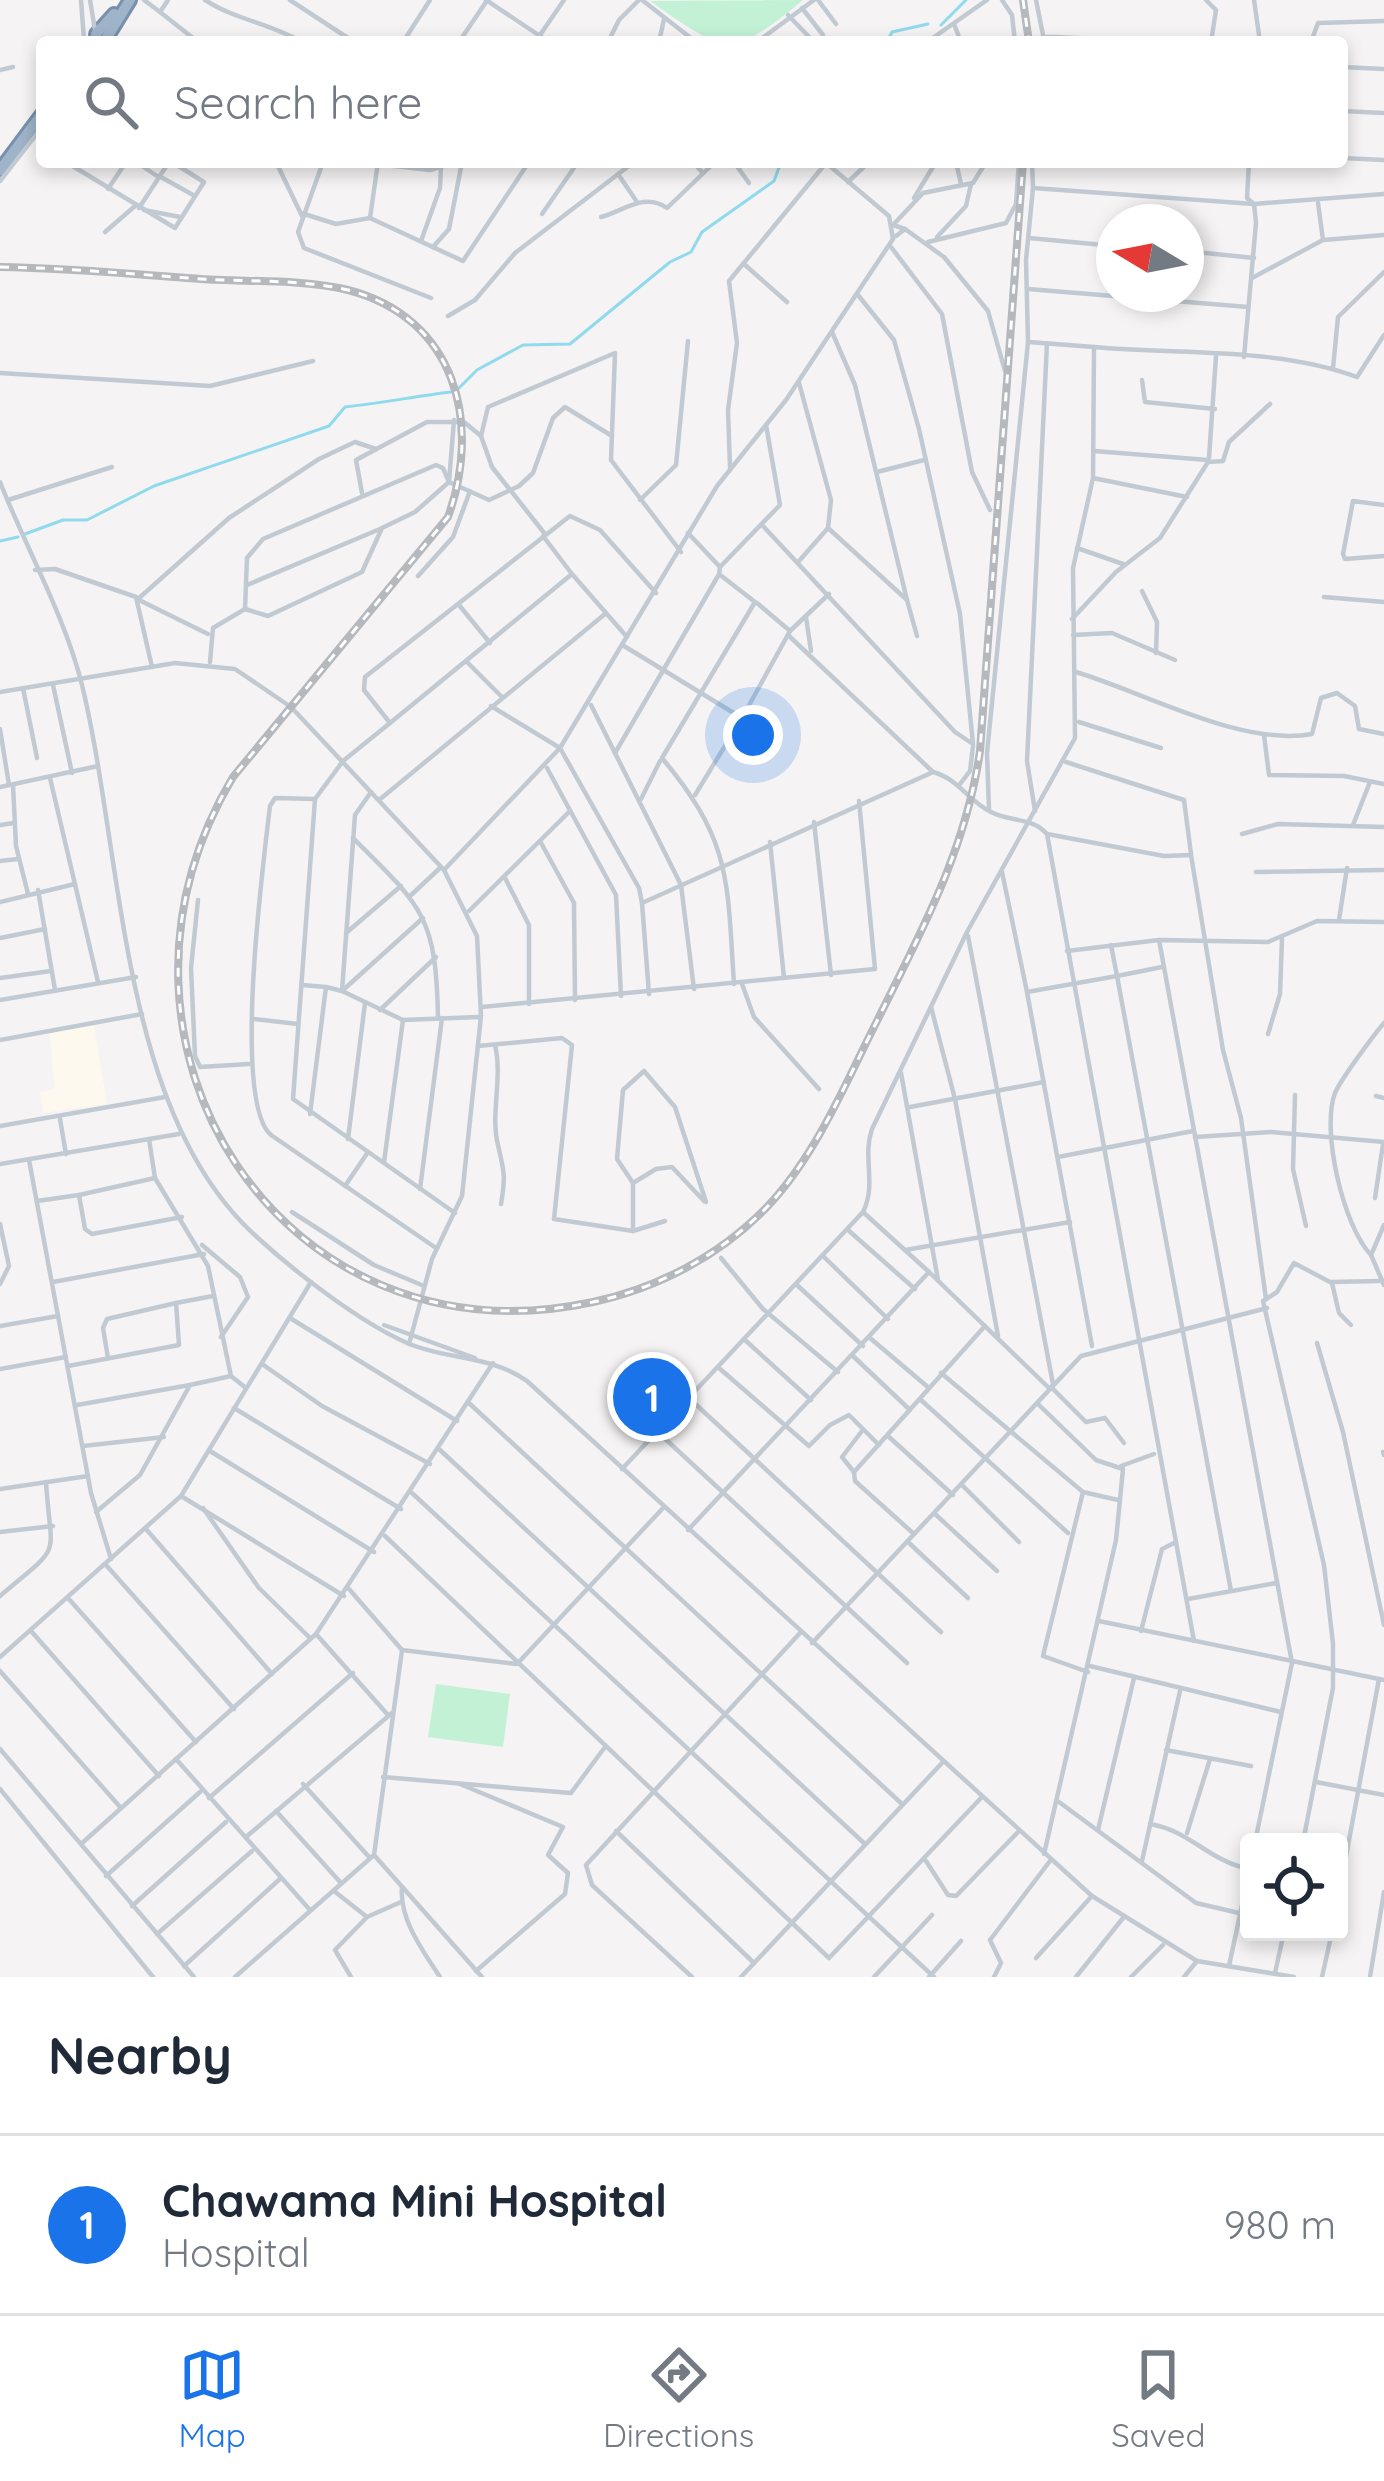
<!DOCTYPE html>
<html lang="en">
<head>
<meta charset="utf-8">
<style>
  :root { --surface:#fff; --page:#f2f2f3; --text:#1f2937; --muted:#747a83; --line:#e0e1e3; --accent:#1a73e8 }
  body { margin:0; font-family:Quicksand,sans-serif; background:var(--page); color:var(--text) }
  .controls { position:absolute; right:36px; bottom:36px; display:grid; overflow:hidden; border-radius:12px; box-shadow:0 6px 18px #0003 }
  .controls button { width:108px; height:108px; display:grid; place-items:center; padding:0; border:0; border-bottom:3px solid var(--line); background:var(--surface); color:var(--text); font:60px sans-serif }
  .compass { position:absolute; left:1096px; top:204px; width:108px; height:108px; border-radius:50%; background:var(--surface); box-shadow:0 6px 18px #0003; rotate:280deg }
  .you { position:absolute; left:753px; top:735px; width:42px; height:42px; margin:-30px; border:9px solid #fff; border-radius:50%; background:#1a73e8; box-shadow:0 0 0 18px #1a73e833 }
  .badge { display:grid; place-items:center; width:78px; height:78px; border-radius:50%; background:var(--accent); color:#fff; font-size:39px; font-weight:700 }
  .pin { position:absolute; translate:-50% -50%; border:6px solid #fff; box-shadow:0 3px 12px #0006 }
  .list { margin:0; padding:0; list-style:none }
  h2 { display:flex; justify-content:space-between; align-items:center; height:156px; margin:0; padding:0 48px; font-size:51px }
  h2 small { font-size:39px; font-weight:400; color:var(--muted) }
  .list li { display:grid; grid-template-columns:78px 1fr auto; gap:36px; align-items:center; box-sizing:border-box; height:180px; padding:0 48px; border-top:3px solid var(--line) }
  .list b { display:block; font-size:45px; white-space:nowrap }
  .list p { margin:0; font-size:39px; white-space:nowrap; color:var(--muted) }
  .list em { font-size:39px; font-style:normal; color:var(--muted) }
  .icon { flex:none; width:66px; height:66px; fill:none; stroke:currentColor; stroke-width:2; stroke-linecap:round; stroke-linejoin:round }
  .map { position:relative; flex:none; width:1384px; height:1977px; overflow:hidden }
  .search { position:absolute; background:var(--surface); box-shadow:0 6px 18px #0003; left:36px; right:36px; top:36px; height:132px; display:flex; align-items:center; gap:30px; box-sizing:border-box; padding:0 42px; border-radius:12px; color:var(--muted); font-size:45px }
  .sheet { height:336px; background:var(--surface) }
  nav { display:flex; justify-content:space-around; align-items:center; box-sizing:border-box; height:168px; border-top:3px solid var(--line); background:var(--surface); font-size:33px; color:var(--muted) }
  nav a { display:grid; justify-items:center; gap:6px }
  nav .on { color:var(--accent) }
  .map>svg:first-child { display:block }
</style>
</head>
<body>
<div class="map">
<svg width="1384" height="1977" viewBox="0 0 1384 1977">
  <rect width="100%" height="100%" fill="#f5f3f3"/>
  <polygon fill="#fdf9ef" points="94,1025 107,1104 43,1113 40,1092 55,1089 49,1032"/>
  <g fill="#c3f1d5">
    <path d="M803,0C731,60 724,53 650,1Z"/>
    <polygon points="436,1684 510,1694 503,1747 428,1737"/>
  </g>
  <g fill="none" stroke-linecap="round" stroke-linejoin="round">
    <g stroke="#90daee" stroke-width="3">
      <polyline points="941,25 966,0"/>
      <polyline points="887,42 892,32 928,24"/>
      <polyline points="459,388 477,370 523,345 570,344 670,262 691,252 702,232 774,181 781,162"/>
      <path d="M25,534L63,520H87L154,486L329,426L345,407C382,403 417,396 451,392"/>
      <polyline points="0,541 18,537"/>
    </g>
    <g stroke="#7690ad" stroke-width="16">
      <g id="trunk">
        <polyline points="96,34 114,14"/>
        <polyline points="106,39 130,0"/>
        <polyline points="0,170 42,114"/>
      </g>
    </g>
    <g stroke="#c1cad2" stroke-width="4.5">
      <polyline points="81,0 84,40"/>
      <polyline points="90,0 95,30"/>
      <polyline points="144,0 160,12"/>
      <polyline points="168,0 160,12 198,42"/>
      <path d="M205,0C236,20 270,23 302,42"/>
      <polyline points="290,0 354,42"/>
      <polyline points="486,0 549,42"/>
      <polyline points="642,0 696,42"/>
      <polyline points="818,0 836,24"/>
      <polyline points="1002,0 1012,15 1015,42"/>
      <polyline points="1036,0 1043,35"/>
      <polyline points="1206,0 1216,10 1211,42"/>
      <polyline points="1254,0 1260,42"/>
      <polyline points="802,8 823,35"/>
      <polyline points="788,15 814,42"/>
      <polyline points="954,24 961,42"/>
      <polyline points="540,35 564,0"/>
      <polyline points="403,42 430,0"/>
      <polyline points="459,42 486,2"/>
      <polyline points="608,42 619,20 639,0"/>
      <polyline points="659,42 664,19"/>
      <polyline points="757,42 814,0"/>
      <polyline points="927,42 987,0"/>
      <polyline points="1045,42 1044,37 1056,37 1163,42"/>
      <polyline points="1311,42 1318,23 1384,21"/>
      <polyline points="1342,67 1384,69"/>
      <polyline points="0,70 13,67"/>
      <polyline points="1342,111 1384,113"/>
      <polyline points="1342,158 1384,160"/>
      <polyline points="66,162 175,228 204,182 172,162"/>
      <polyline points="136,162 157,176"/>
      <polyline points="276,162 302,216"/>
      <polyline points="323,162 298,232 304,248 431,298"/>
      <polyline points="359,162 430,170 456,162"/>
      <polyline points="693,162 702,172"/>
      <polyline points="734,162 749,183"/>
      <polyline points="956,162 961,184"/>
      <polyline points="1032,162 1033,188 1254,204 1384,194"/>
      <polyline points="159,176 195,196"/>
      <polyline points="620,177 637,202"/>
      <polyline points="0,181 42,127"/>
      <polyline points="848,182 869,162"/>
      <polyline points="108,189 126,162"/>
      <polyline points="914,198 936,162"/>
      <polyline points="139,208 169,162"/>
      <polyline points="144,210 180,217"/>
      <polyline points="301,213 336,224 370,218 463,261 529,162"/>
      <polyline points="542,214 578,162"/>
      <path d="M601,217C624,211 644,192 667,208L715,162"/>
      <polyline points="370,218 378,162"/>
      <polyline points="905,229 893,225 923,193 973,183 986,162"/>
      <polyline points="105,232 135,206"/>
      <polyline points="896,236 905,229 944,257 988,311 1005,371"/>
      <polyline points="937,237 966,206 971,184"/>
      <polyline points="1029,238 1114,246"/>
      <polyline points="1323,240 1384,235"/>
      <polyline points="421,241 440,188 441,167"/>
      <polyline points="928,242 1006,223 1016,204 1019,162"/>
      <polyline points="433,247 449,229 462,162"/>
      <polyline points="891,247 942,314 972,472 990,510"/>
      <polyline points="1186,251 1254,258"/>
      <polyline points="744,264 787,302"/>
      <polyline points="1252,278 1323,240 1318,203"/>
      <polyline points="1028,289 1248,307"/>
      <polyline points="448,316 475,300 515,253 634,162"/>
      <polyline points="832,332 855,385 907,600"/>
      <polyline points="1029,342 1094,347"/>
      <polyline points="1244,357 1256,223 1254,204 1247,198 1249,162"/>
      <polyline points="1333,368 1338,317 1384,272"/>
      <polyline points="0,373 210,386 313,361"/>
      <polyline points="1142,380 1145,402 1215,409"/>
      <polyline points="799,383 831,500 828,528"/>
      <polyline points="481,436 488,407 615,353 611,460 681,552"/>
      <polyline points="1094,451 1208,460"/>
      <polyline points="1209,458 1216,356"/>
      <polyline points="730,467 728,410 737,343 729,281 826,163"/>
      <polyline points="877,472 924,460"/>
      <polyline points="1093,478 1187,497"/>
      <path d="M0,482C26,548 65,616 82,685C124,858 119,1115 258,1238C296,1273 360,1322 407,1343C446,1360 491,1355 527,1381L1092,1896L1197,1961L1294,1977"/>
      <polyline points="362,493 356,460 427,422 464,422 481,436 492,467 545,534"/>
      <polyline points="8,500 112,467"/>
      <polyline points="640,500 676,465 688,341"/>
      <polyline points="1384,505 1353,501 1343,554 1345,559 1384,556"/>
      <polyline points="763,526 955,732 973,744 960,614 919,429 894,340 858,295"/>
      <path d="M688,533L720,567L719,574L755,602L662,758C732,842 727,880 734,984"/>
      <polyline points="543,536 572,574"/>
      <polyline points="1077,548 1123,564"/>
      <polyline points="799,561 828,528 907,600 917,636"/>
      <polyline points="720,567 780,505 766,425"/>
      <polyline points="35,570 55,569 136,597 152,667"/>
      <polyline points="418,576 453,537 470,491"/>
      <polyline points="247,585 380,529"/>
      <polyline points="1142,591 1157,622 1156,653"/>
      <polyline points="1324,597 1384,602"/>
      <polyline points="138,599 229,518 319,459 355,442 376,449"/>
      <polyline points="139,600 208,634"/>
      <polyline points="459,605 490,643"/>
      <polyline points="245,609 268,616 362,572 382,528 415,512 449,482 454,420"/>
      <polyline points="806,617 811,651"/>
      <polyline points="1072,619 1116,572 1160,538 1208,462 1223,461 1229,442 1270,404"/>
      <polyline points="790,631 829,594"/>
      <path d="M788,635L933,772C959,779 968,801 991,812C1010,822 1032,817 1047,834L1194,1641"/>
      <polyline points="1073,635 1112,633 1175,660"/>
      <polyline points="624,646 742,718 695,795"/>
      <polyline points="210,662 213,628 245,609 247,558 263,539 436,465 443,468 449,482 489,500 519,486 533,473 553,418 565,407 612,436"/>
      <polyline points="467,662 501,696"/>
      <path d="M1076,672C1146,693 1242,747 1312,734L1321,698L1337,693L1355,706L1359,729L1384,734"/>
      <polyline points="53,685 72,773"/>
      <polyline points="23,688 37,758"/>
      <polyline points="0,692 175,663 235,669 291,707 444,870 477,936 481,1016 462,1196 432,1259 409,1344"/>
      <polyline points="591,705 681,885 694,989"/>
      <polyline points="491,706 560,748 639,888 642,903"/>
      <polyline points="742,718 790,631 757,603"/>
      <polyline points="1079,722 1161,748"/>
      <polyline points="390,723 572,574 627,637"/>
      <polyline points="0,729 9,785"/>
      <polyline points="1264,735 1269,775 1344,776 1384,784"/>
      <polyline points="615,753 718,576"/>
      <polyline points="1066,762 1184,800 1191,854"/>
      <polyline points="547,768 616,895 621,996"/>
      <polyline points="50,778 98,982"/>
      <polyline points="960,784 970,771 973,746"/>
      <polyline points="13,785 16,846 28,894"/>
      <polyline points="0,787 98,766"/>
      <polyline points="371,792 355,815 342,991 403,1020 479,1017"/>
      <path d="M315,799L275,798L270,806C263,865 232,1101 271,1135L436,1248"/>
      <polyline points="641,799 660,761"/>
      <polyline points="379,800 605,614"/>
      <polyline points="989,810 987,753 1028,342 1026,260 1033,188"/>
      <polyline points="1035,811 1027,761 1047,343"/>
      <polyline points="814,822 831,975"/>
      <polyline points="0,825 13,823"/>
      <polyline points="1353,825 1370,782"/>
      <polyline points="1047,834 1164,856 1191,855 1223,1050 1241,1118 1266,1299"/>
      <polyline points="1242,834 1278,824 1384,827"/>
      <path d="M353,838C424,908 436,918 438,1018"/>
      <polyline points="540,841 574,903 575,1000"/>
      <polyline points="770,842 784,978"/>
      <polyline points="0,861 18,859"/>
      <polyline points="444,870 560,748 717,486 786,400 893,239 889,216 825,162"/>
      <polyline points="1002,872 1027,992 1117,976 1111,945"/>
      <polyline points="1256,872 1384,870"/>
      <polyline points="505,878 529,925 529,1004"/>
      <polyline points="38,890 55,990"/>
      <polyline points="409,897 440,868"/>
      <polyline points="198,900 191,968 195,1056 200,1067 249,1064"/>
      <polyline points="0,902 75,884"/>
      <polyline points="469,911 570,811"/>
      <polyline points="1339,920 1347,868"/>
      <polyline points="346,933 401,886"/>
      <polyline points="968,936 1053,1384"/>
      <polyline points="0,938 45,929"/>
      <polyline points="1159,940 1292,1663 1255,1842"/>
      <polyline points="1067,951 1159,940 1268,942 1317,921 1384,922"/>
      <polyline points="1162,967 1117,976 1231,1591"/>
      <polyline points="0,978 51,971"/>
      <polyline points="742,984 754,1017 819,1089"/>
      <polyline points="302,985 326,987"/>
      <polyline points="1027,992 1092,1346"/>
      <polyline points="649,994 642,903 931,773"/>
      <polyline points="0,1000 136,977"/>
      <polyline points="482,1007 875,969 859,801"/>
      <polyline points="931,1007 955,1099 998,1336"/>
      <polyline points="380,1010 436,957"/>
      <polyline points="253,1019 298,1024"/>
      <polyline points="1268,1034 1280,994 1282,939"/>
      <polyline points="0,1040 142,1014"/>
      <path d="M495,1045C503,1078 490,1114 498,1145C504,1172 506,1175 501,1204"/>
      <polyline points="478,1046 562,1038 572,1045 554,1219 633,1231 665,1221"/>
      <polyline points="901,1073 938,1280"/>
      <polyline points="1295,1095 1293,1169 1306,1226"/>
      <polyline points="1376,1096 1384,1098"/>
      <polyline points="910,1107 1044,1082"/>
      <polyline points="310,1114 326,987 342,991 423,918"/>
      <polyline points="60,1119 66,1154"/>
      <polyline points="0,1126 165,1097"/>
      <polyline points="1195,1137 1271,1132 1384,1142"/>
      <polyline points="149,1139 155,1178 208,1266 231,1376"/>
      <polyline points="348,1139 365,1003"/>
      <polyline points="1058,1157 1193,1131"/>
      <polyline points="29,1160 91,1493 111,1559"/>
      <polyline points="384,1162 403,1020"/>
      <polyline points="0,1164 179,1134"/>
      <polyline points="633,1183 656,1169 672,1167 704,1201"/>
      <polyline points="345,1186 368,1152"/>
      <polyline points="420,1189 442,1018"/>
      <polyline points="79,1195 155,1178"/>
      <polyline points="1375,1198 1383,1144"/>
      <polyline points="37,1201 79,1195 85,1229 92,1234 182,1217"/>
      <polyline points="292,1212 374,1265 424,1286"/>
      <polyline points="455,1213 293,1099 315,799 343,761 390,723 364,690 365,677 570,516 600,530 656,593"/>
      <polyline points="0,1224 9,1266 0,1284"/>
      <polyline points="1384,1225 1371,1255 1384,1285"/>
      <polyline points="848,1230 915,1289"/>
      <polyline points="633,1231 633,1183 617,1159 623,1090 644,1071 675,1107 706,1202"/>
      <polyline points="202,1245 240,1277 248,1297 221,1337"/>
      <polyline points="905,1250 1070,1222"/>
      <path d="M1371,1255C1343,1226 1321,1130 1335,1093C1341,1079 1373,1036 1384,1023"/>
      <polyline points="823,1256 888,1319"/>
      <polyline points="721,1258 763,1309 838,1372"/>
      <polyline points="929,1272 1050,1389"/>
      <polyline points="53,1282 204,1254"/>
      <polyline points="1332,1283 1339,1313 1351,1325"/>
      <polyline points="797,1285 863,1346"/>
      <polyline points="290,1318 457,1421"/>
      <polyline points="384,1325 475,1358"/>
      <polyline points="0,1326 58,1316"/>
      <polyline points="870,1338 929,1388"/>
      <polyline points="745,1340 811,1400"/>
      <polyline points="1317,1343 1343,1432 1384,1625"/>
      <polyline points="853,1356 910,1410"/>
      <polyline points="108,1358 103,1328 107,1319 176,1303"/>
      <polyline points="262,1364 322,1406 430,1464"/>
      <polyline points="68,1366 179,1345 176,1303 213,1296"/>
      <polyline points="719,1368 809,1446 830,1425 849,1415 879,1445"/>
      <polyline points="0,1369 66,1357"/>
      <polyline points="941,1373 1083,1492 1043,1656 1088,1672"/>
      <polyline points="1051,1387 1086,1422 1105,1418 1124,1443"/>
      <polyline points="690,1399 941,1632"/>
      <polyline points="921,1400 1068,1533"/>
      <polyline points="470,1404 902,1804"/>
      <polyline points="1038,1404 1096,1460 1123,1469 1116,1540 1044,1854"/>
      <polyline points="77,1405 190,1385"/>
      <polyline points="234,1408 401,1509"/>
      <polyline points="660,1434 907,1663"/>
      <polyline points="888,1436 953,1495"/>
      <polyline points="83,1446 164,1437"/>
      <polyline points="440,1450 865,1844"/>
      <polyline points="210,1451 374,1552"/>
      <polyline points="1383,1452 1384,1455"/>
      <polyline points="1121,1466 1154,1454"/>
      <path d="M622,1469L863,1212C877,1184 862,1157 872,1129L967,932L1075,738L1073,568L1093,478L1094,347C1180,355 1276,347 1357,377L1384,335"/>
      <polyline points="854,1472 842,1457 862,1431"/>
      <polyline points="962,1485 1019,1542"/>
      <polyline points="0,1489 88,1476"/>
      <polyline points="1083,1492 1118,1500"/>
      <polyline points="412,1493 934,1977"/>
      <polyline points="181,1496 344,1596"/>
      <polyline points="203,1508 259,1588 309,1637"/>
      <polyline points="96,1512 140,1475 190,1385 231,1376 246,1388"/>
      <polyline points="935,1514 997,1571"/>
      <polyline points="146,1529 272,1674"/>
      <polyline points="688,1530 929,1272 863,1212"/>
      <polyline points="0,1532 53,1526"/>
      <polyline points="914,1534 855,1481 854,1472 985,1326"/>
      <polyline points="385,1536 829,1958 981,1798"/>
      <polyline points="909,1543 968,1598"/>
      <polyline points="106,1565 234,1709"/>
      <path d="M0,1596C65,1541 51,1562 46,1482"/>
      <polyline points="68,1598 196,1742"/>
      <polyline points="1188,1599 1276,1583"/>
      <polyline points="1099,1621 1384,1680"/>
      <polyline points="31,1631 159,1776"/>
      <polyline points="1141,1631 1162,1549 1176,1542"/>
      <polyline points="316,1634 388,1715"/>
      <polyline points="812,1643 1081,1356 1267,1308"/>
      <polyline points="402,1650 517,1664 664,1507"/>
      <polyline points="0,1657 181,1496 311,1282"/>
      <polyline points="1090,1666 1281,1712"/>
      <polyline points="0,1671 121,1808"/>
      <polyline points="0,1749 194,1977"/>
      <polyline points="1166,1750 1251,1766"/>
      <polyline points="176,1759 310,1910"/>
      <polyline points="383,1777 571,1793 605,1747"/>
      <polyline points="1316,1782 1384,1795"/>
      <polyline points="303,1784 370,1858"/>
      <polyline points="460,1784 563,1827 548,1855 568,1873 565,1894 476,1971"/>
      <polyline points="0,1789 153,1977"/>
      <polyline points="209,1798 353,1673"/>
      <polyline points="1059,1802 1196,1903 1239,1913"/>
      <polyline points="276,1811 341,1883"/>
      <path d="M1150,1824C1191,1831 1207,1860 1249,1869"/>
      <polyline points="1098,1830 1134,1678"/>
      <polyline points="616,1831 754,1963"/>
      <polyline points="1187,1833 1210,1759"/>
      <polyline points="246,1837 392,1713"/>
      <polyline points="1303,1842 1333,1688 1333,1644 1324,1565 1263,1301 1277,1292 1294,1263 1330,1282 1380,1281"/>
      <polyline points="81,1844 316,1634 493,1363"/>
      <polyline points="374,1855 482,1977"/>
      <polyline points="926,1861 948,1895 956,1896 1018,1832"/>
      <polyline points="1142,1861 1180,1691"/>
      <polyline points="106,1876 200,1792"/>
      <path d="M402,1887C399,1919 423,1951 440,1977"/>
      <polyline points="334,1891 367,1917"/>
      <polyline points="1339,1894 1379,1679"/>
      <polyline points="132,1906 226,1822"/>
      <polyline points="157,1934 252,1851"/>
      <polyline points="1036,1958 1092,1896"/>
      <polyline points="184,1966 281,1878"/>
      <polyline points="1229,1966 1249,1872"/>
      <polyline points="1275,1973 1284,1932"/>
      <polyline points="235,1977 374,1855 402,1650 349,1589"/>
      <polyline points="351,1977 335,1950 367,1917 401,1902"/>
      <polyline points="692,1977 592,1885 586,1865 800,1633"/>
      <polyline points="741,1977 942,1763"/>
      <polyline points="874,1977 932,1915"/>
      <polyline points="929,1977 961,1941"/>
      <polyline points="994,1977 1001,1963 990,1940 1050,1861"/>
      <polyline points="1076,1977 1123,1918"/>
      <polyline points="1131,1977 1163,1945"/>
      <polyline points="1184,1977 1197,1961"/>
      <polyline points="1322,1977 1332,1932"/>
      <polyline points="1370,1977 1384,1892"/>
    </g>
    <use href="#trunk" stroke="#9fb4c9" stroke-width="10"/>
    <g stroke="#b5b8bd" stroke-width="8">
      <g id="rail">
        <polyline points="1023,0 1029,42"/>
        <path d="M0,267C67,268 134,274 201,279C248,282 302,279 348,290C456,318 482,423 448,517L233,777C74,1043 281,1369 593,1302C658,1288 719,1256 766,1208C816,1156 845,1084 877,1021C921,932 966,850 980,751L1023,162"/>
      </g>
    </g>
    <use href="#rail" stroke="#fff" stroke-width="3" stroke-dasharray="9" stroke-linecap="butt"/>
  </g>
</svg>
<div class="controls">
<button><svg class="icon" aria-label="locate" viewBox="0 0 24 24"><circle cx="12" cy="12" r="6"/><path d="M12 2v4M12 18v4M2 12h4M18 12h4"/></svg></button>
</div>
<svg class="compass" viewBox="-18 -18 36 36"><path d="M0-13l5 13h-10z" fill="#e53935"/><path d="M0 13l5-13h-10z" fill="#747a83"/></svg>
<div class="you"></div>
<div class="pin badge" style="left:652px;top:1397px">1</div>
<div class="search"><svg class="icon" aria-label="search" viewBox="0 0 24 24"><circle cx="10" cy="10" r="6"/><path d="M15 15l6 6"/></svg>Search here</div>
</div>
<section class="sheet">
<h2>Nearby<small></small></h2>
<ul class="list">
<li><span class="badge">1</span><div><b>Chawama Mini Hospital</b><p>Hospital</p></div><em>980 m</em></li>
</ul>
</section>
<nav>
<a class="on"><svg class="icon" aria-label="map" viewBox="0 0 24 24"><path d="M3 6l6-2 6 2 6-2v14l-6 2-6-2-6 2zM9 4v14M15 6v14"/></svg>Map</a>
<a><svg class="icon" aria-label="directions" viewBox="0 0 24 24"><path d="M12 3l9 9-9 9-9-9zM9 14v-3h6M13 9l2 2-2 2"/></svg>Directions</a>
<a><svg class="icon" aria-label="saved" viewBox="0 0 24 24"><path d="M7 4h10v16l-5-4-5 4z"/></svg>Saved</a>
</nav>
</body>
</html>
